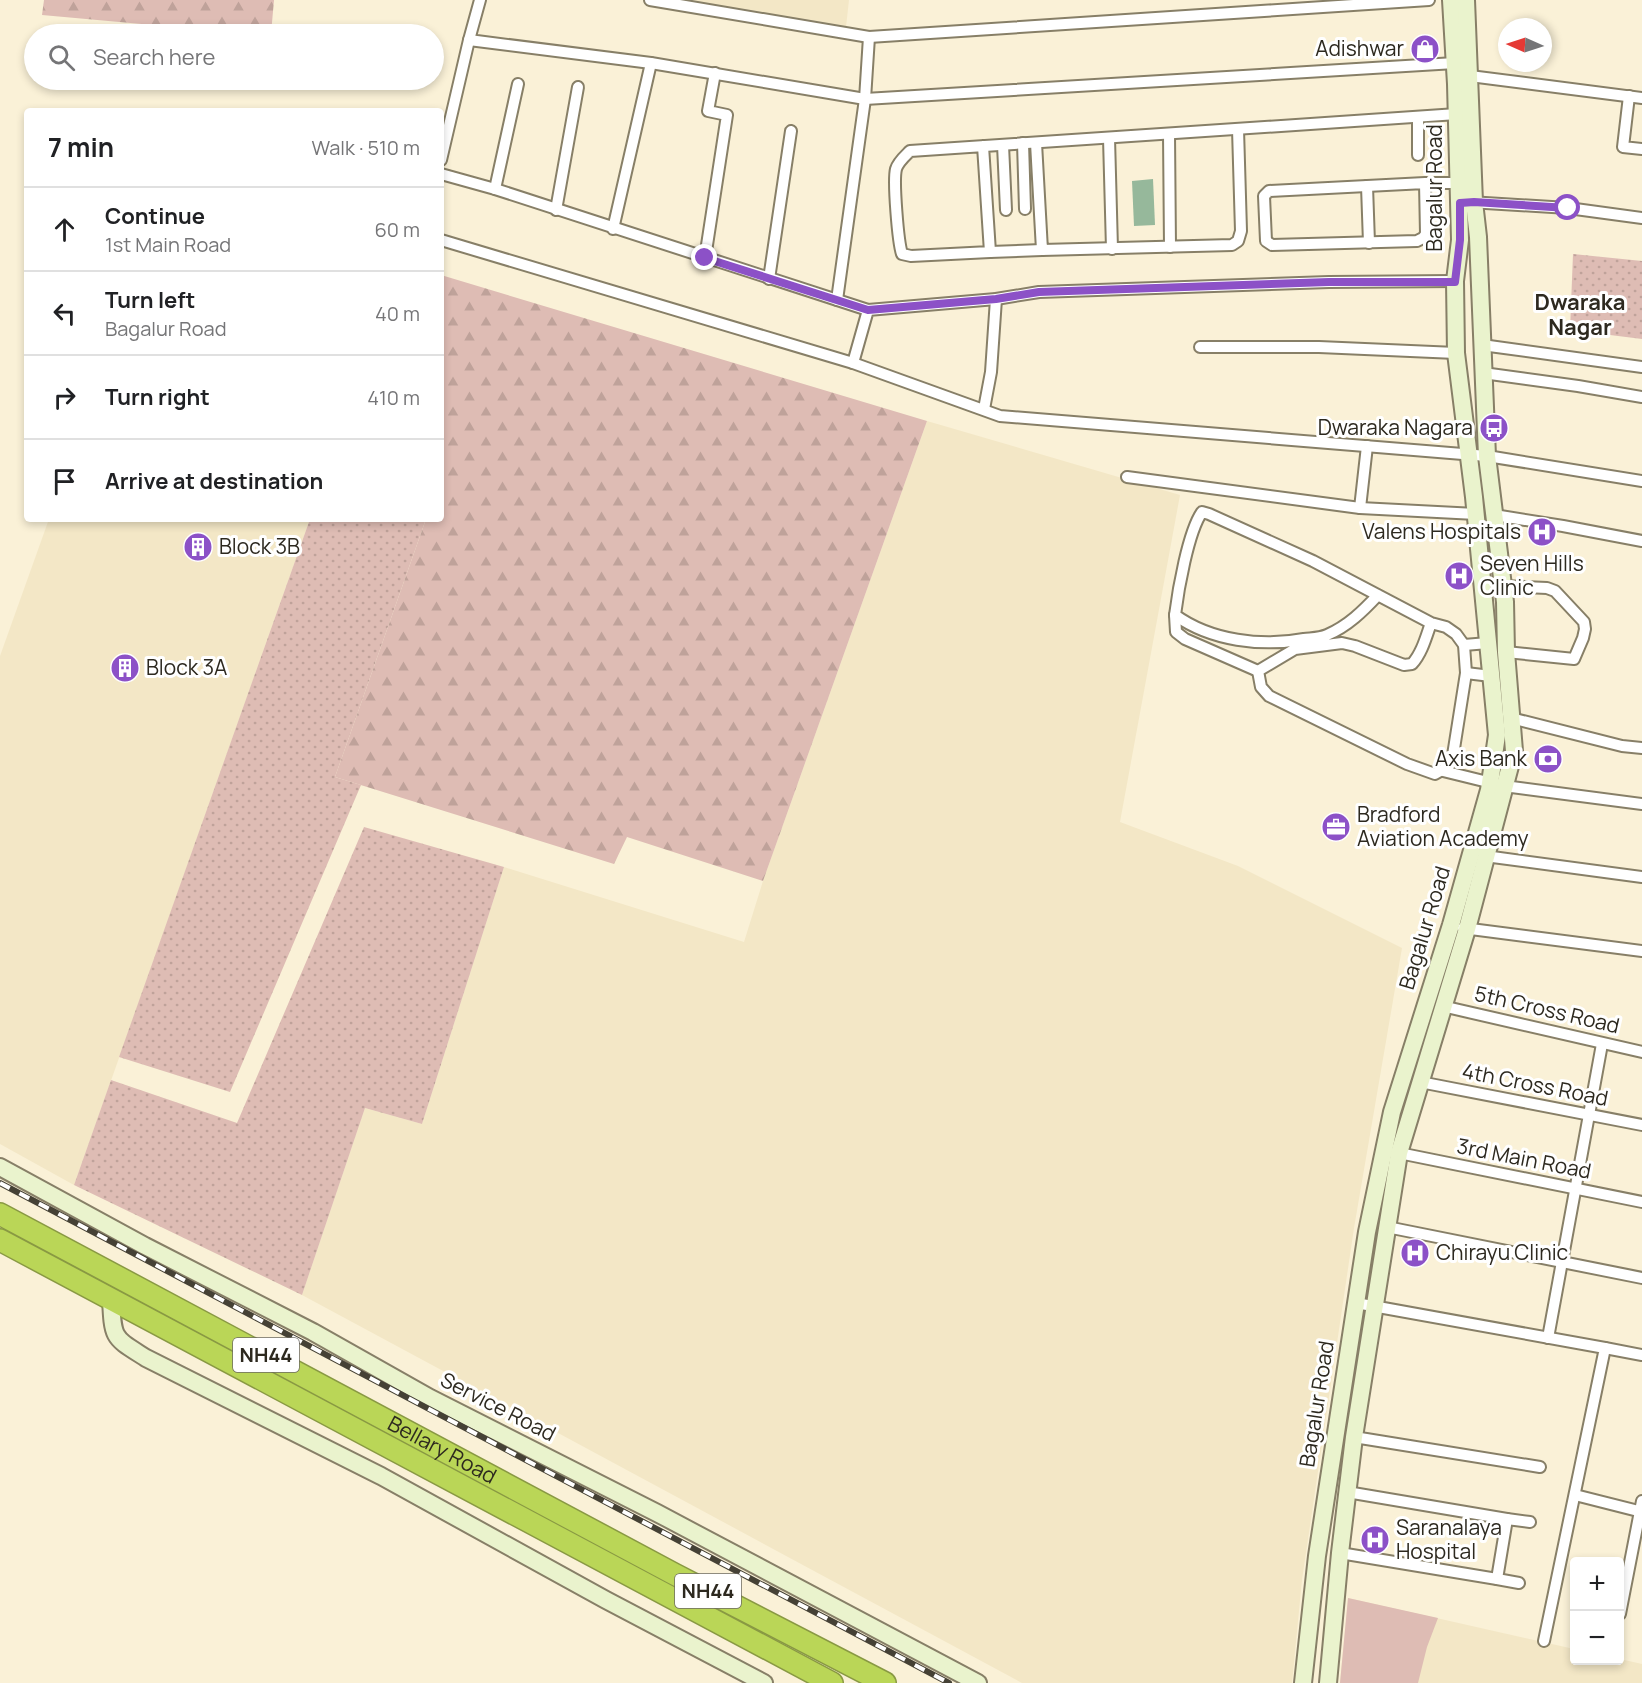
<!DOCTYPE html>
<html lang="en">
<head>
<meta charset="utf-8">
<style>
  :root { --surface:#fff; --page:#f6f6f6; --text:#202124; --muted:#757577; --line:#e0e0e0 }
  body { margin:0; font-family:Manrope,sans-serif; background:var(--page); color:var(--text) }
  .controls { position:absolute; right:18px; bottom:18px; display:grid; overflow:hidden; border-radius:6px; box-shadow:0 3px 9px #0003 }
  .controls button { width:54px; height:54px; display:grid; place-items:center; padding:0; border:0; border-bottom:2px solid var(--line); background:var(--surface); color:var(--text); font:30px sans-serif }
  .compass { position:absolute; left:1498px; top:18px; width:54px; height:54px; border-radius:50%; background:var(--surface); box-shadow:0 3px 9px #0003; rotate:273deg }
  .stop { position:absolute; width:18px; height:18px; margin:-14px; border:4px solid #8c51c7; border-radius:50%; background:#fff }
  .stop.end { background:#8c51c7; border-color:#fff; box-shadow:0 2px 6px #0008 }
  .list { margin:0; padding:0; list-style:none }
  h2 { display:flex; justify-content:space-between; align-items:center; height:78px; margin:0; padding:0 24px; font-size:26px }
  h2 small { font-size:20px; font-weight:400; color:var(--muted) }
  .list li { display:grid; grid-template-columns:39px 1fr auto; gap:18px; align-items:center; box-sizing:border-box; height:84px; padding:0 24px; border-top:2px solid var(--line) }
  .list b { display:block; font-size:22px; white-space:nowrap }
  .list p { margin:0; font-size:20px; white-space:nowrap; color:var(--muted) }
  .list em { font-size:20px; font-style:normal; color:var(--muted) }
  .icon { flex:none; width:33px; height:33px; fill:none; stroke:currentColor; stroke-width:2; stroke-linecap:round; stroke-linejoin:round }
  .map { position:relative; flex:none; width:1642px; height:1683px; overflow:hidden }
  .search { position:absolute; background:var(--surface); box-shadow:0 3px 9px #0003; left:24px; top:24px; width:420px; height:66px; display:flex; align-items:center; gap:15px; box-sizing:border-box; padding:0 21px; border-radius:33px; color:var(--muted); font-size:22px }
  .panel { position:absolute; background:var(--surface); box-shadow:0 3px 9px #0003; left:24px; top:108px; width:420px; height:414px; border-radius:6px }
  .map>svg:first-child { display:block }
</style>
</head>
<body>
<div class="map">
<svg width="1642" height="1683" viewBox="0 0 1642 1683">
  <defs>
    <pattern id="grass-dots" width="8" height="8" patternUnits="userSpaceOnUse" patternTransform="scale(1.5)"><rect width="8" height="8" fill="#debcb4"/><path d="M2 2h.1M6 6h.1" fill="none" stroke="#bfa29a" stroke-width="1.8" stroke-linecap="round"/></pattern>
    <pattern id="forest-firs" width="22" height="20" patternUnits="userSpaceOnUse" patternTransform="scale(1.5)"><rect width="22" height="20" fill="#debcb4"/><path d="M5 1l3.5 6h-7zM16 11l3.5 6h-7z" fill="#bfa29a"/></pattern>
  </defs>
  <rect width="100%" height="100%" fill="#faf1d7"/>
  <g fill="#f3e7c6">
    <polygon points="680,0 849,0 846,27"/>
    <polygon points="927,421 1180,495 1120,822 1238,866 1402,948 1354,1228 1302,1580 1292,1683 1022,1683 302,1295 365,1108 422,1124 504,867 744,942 763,881"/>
    <polygon points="49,519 310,519 74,1185 0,1144 0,656"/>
    <polygon points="1348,1598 1574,1649 1574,1660 1620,1659 1642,1664 1642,1683 1340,1683"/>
  </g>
  <g fill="url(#grass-dots)">
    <polygon points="1573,254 1642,261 1642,339 1570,330"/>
    <polygon points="310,519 426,519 335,777 361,785 230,1092 119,1057"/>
    <polygon points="364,827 504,867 422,1124 365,1108 302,1295 74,1185 111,1080 237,1123"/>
  </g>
  <g fill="url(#forest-firs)">
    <polygon points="44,0 274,0 271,34 252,34 42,15"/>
    <polygon points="441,275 927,421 763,881 627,837 614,864 335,777 426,519 441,519"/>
  </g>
  <polygon fill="#debcb4" points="1348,1598 1438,1618 1427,1647 1418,1683 1340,1683"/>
  <polygon fill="#96b89b" points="1153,179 1155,225 1134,226 1132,181"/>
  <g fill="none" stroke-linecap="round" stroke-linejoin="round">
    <g stroke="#877f67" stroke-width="14">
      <g id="street">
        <polyline points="480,0 469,40 651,63 865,99 1455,63"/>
        <polyline points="650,0 869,37 865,99 837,300"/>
        <polyline points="869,37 1429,0"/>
        <polyline points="1465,79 1470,76 1642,98"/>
        <polyline points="1629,96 1623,147 1642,149"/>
        <polyline points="1169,134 1170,247"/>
        <polyline points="1109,138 1112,249"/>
        <polyline points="1023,143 1025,209"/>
        <polyline points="1036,143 1042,250 1232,245 1238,241 1241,231 1238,129"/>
        <polyline points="1003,145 1006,210"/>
        <path d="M983,146L990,252L911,256L902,254C898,242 893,181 896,169C898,162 905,156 910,151L1457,114"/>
        <polyline points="1418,155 1418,118"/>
        <polyline points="441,160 469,40"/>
        <polyline points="441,174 495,189 868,310"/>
        <polyline points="1425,183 1269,191 1264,196 1266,241 1272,245 1417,241 1423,238 1426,234 1425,183 1459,183"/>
        <polyline points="1367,186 1369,243"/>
        <polyline points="495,189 518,84"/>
        <polyline points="1469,202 1568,208 1642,218"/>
        <polyline points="556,210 578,87"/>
        <polyline points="613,229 651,63"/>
        <polyline points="441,240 853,363 1000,416 1487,456 1642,481"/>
        <polyline points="990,252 1042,250"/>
        <polyline points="705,258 727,115 708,111 715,73"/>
        <polyline points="769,279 791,131"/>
        <polyline points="1482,345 1642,367"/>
        <polyline points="1200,347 1319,347 1456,353"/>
        <polyline points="853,363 868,310 996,299 1039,292 1329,282 1455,281"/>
        <polyline points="1483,373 1578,386 1642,397"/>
        <polyline points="984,409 991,372 996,299"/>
        <polyline points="1127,477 1360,508 1476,514"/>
        <polyline points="1360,508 1367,446"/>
        <polyline points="1494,515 1563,526 1642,541"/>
        <polyline points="1504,586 1547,588 1555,591 1584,622 1585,629 1583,638 1574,659 1506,652"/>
        <path d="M1378,595C1363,611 1348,626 1327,635C1320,638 1312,638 1304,639C1262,647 1211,641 1175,615C1178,591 1188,532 1202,512L1209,514L1313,561L1431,623L1446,627L1456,634L1464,645L1466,673L1453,755L1449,766L1435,774L1407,764L1269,696L1261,687L1258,671L1295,649L1342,643L1355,646L1404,665L1412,664C1422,653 1426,637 1431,623"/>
        <polyline points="1175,615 1176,632 1185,639 1258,671"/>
        <polyline points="1464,645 1488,643"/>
        <polyline points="1466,673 1491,676"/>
        <polyline points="1511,718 1622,746 1642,748"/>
        <polyline points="1443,771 1504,786 1642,804"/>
        <polyline points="1485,856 1642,877"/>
        <polyline points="1463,928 1642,951"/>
        <polyline points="1442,1006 1642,1052"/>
        <polyline points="1420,1082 1642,1125"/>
        <polyline points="1399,1153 1642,1202"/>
        <polyline points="1387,1227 1642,1278"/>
        <polyline points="1356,1303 1605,1348 1544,1641"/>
        <polyline points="1548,1338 1602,1044"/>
        <polyline points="1605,1348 1642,1355"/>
        <polyline points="1354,1437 1540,1467"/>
        <polyline points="1575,1495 1642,1512"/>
        <polyline points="1507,1519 1530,1522"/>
        <polyline points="1340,1553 1497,1579 1507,1519 1347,1492"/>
        <polyline points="1497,1579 1519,1583"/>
        <polyline points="1620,1614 1642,1501"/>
      </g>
    </g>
    <g stroke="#877f67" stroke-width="20">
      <g id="secondary">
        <polyline points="0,1167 145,1246 313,1332 430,1398 657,1513 978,1683"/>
        <path d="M111,1299C113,1340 113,1337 146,1358L381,1476L606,1600L764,1683"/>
        <polyline points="1303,1683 1317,1556 1367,1232 1392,1112 1451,925 1489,790 1497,735 1474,497 1456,353 1455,281 1460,240 1456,84 1451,0"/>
        <polyline points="1328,1683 1340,1553 1354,1437 1399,1153 1467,929 1514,751 1506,652 1505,602 1487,456 1478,237 1474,202 1466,0"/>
      </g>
    </g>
    <g stroke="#899943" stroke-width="24">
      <g id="highway">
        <path id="s1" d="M0,1214L674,1574L885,1683"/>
        <polyline points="0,1240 832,1683"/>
      </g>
    </g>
    <use href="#street" stroke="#fff" stroke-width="10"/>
    <use href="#secondary" stroke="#eaf3cd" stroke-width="16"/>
    <use href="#highway" stroke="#bad657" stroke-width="21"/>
    <g stroke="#454135" stroke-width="6">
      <polyline id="rail" points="0,1183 949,1683"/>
    </g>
    <use href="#rail" stroke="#fff" stroke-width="4" stroke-dasharray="11" stroke-linecap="butt"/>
  </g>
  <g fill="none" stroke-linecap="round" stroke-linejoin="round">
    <polyline stroke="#8c51c7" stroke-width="8" points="705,258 868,310 996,299 1039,292 1329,282 1455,282 1460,240 1460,203 1474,202 1568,208"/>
  </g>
  <defs>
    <g id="shop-disc" transform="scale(1.5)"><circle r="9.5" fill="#8c51c7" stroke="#fff"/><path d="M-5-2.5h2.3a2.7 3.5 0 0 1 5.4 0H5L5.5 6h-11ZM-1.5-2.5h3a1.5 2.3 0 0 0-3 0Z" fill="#fff"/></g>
    <g id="bus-disc" transform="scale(1.5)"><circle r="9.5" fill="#8c51c7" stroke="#fff"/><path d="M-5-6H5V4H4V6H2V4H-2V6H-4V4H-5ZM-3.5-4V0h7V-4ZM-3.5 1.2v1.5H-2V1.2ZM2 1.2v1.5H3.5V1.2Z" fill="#fff"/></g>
    <g id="hospital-disc" transform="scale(1.5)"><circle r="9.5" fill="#8c51c7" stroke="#fff"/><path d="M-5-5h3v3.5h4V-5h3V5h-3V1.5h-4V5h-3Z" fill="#fff"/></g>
    <g id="building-disc" transform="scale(1.5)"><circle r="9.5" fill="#8c51c7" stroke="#fff"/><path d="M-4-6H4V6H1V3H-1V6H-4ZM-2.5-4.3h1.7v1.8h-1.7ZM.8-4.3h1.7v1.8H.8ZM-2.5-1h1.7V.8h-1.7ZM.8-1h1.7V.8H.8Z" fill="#fff"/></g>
    <g id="bank-disc" transform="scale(1.5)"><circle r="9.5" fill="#8c51c7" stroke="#fff"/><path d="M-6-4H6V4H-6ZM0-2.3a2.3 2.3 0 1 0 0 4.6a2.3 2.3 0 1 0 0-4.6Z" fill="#fff"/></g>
    <g id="office-disc" transform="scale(1.5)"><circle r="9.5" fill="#8c51c7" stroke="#fff"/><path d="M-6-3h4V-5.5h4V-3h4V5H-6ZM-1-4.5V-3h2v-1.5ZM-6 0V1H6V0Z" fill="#fff"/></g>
  </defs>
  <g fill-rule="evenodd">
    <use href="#shop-disc" x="1425" y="49"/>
    <use href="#bus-disc" x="1494" y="428"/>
    <use href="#hospital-disc" x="1542" y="532"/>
    <use href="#building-disc" x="198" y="547"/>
    <use href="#hospital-disc" x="1459" y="576"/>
    <use href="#building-disc" x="125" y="668"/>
    <use href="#bank-disc" x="1548" y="759"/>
    <use href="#office-disc" x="1336" y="827"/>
    <use href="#hospital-disc" x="1415" y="1253"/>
    <use href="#hospital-disc" x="1375" y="1540"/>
  </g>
  <g text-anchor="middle" stroke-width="6" stroke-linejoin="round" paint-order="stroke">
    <g fill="#fff" stroke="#6c6962" stroke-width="1.5">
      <rect x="233" y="1338" width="66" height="34" rx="4.5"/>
      <rect x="675" y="1574" width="66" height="34" rx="4.5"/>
    </g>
    <g font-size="20" font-weight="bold" fill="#2d291f">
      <text x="266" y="1362">NH44</text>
      <text x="708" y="1598">NH44</text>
    </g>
    <g font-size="21" fill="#2d291f" stroke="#fff" text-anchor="start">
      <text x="1404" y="56" text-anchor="end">Adishwar</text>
      <text x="1473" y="435" text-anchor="end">Dwaraka Nagara</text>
      <text x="1521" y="539" text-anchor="end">Valens Hospitals</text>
      <text x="219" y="554">Block 3B</text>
      <text x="1480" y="571">Seven Hills<tspan x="1480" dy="24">Clinic</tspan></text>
      <text x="146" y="675">Block 3A</text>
      <text x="1527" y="766" text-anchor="end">Axis Bank</text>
      <text x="1357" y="822">Bradford<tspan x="1357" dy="24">Aviation Academy</tspan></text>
      <text x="1436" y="1260">Chirayu Clinic</text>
      <text x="1396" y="1535">Saranalaya<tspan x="1396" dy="24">Hospital</tspan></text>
    </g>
    <g font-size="21" fill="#2d291f" stroke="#fff">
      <text transform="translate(1435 188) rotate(-90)" y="7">Bagalur Road</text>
      <text transform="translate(1425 928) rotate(-73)" y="7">Bagalur Road</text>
      <text transform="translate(1547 1010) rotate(13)" y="7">5th Cross Road</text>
      <text transform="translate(1535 1085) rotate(11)" y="7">4th Cross Road</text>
      <text transform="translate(1524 1159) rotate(11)" y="7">3rd Main Road</text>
      <text transform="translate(1317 1404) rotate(-81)" y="7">Bagalur Road</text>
      <text transform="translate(498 1407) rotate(27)" y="7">Service Road</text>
      <text dy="7" stroke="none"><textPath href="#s1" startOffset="501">Bellary Road</textPath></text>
    </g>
    <g font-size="22" font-weight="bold" fill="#2d291f" stroke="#fff">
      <text x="1580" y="310">Dwaraka<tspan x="1580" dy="25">Nagar</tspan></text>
    </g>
  </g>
</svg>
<div class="controls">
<button>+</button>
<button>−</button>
</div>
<svg class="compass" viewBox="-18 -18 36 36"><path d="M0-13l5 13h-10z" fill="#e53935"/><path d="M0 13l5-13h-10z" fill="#757577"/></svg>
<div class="stop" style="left:1568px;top:208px"></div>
<div class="stop end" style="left:705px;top:258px"></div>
<div class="search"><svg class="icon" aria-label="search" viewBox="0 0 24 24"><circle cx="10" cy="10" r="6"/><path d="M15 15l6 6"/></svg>Search here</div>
<section class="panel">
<h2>7 min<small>Walk · 510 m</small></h2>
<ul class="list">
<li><svg class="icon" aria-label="ahead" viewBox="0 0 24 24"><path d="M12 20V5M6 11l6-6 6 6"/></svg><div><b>Continue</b><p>1st Main Road</p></div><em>60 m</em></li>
<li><svg class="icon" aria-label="left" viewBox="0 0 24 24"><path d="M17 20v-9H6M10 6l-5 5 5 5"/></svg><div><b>Turn left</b><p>Bagalur Road</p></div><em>40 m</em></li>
<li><svg class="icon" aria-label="right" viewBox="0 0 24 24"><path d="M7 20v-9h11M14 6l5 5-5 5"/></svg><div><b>Turn right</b></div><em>410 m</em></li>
<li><svg class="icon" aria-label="arrive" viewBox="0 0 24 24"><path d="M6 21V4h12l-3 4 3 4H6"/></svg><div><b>Arrive at destination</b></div></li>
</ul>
</section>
</div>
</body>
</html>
